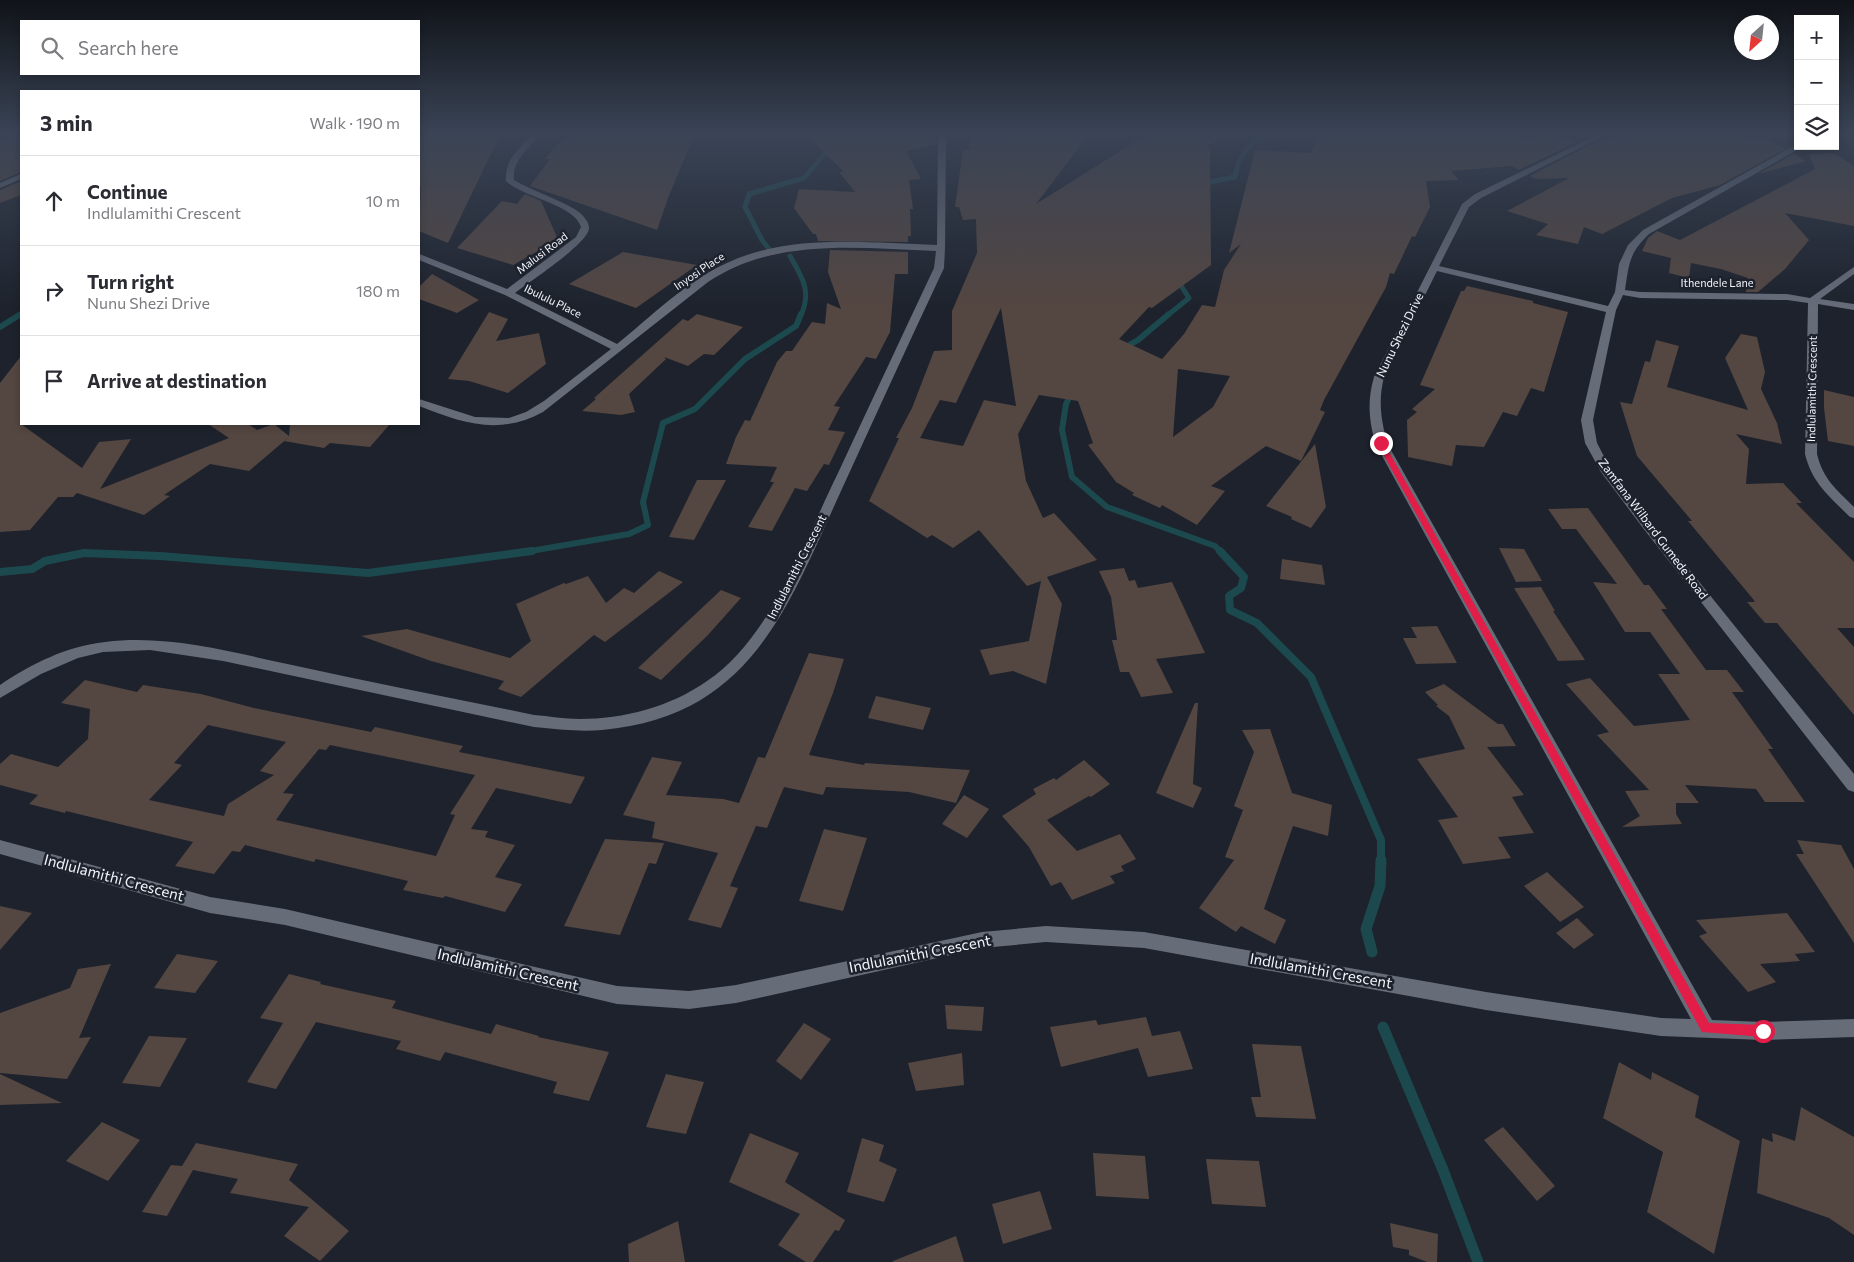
<!DOCTYPE html>
<html lang="en">
<head>
<meta charset="utf-8">
<style>
  :root { --surface:#fff; --page:#f7f7f7; --text:#2b2b33; --muted:#7c7c81; --line:#e1e1e2 }
  body { margin:0; font-family:Commissioner,sans-serif; background:var(--page); color:var(--text) }
  .controls { position:absolute; right:15px; top:15px; display:grid; overflow:hidden; border-radius:0px; box-shadow:0 2px 8px #0003 }
  .controls button { width:45px; height:45px; display:grid; place-items:center; padding:0; border:0; border-bottom:1px solid var(--line); background:var(--surface); color:var(--text); font:25px sans-serif }
  .compass { position:absolute; left:1734px; top:15px; width:45px; height:45px; border-radius:50%; background:var(--surface); box-shadow:0 2px 8px #0003; rotate:207deg }
  .stop { position:absolute; width:15px; height:15px; margin:-11px; border:4px solid #e11d48; border-radius:50%; background:#fff }
  .stop.end { background:#e11d48; border-color:#fff; box-shadow:0 1px 5px #0008 }
  .list { margin:0; padding:0; list-style:none }
  h2 { display:flex; justify-content:space-between; align-items:center; height:65px; margin:0; padding:0 20px; font-size:21px }
  h2 small { font-size:16px; font-weight:400; color:var(--muted) }
  .list li { display:grid; grid-template-columns:32px 1fr auto; gap:15px; align-items:center; box-sizing:border-box; height:90px; padding:0 20px; border-top:1px solid var(--line) }
  .list b { display:block; font-size:19px; white-space:nowrap }
  .list p { margin:0; font-size:16px; white-space:nowrap; color:var(--muted) }
  .list em { font-size:16px; font-style:normal; color:var(--muted) }
  .icon { flex:none; width:28px; height:28px; fill:none; stroke:currentColor; stroke-width:2; stroke-linecap:round; stroke-linejoin:round }
  .map { position:relative; flex:none; width:1854px; height:1262px; overflow:hidden }
  .search { position:absolute; background:var(--surface); box-shadow:0 2px 8px #0003; left:20px; top:20px; width:400px; height:55px; display:flex; align-items:center; gap:12px; box-sizing:border-box; padding:0 18px; border-radius:0px; color:var(--muted); font-size:19px }
  .panel { position:absolute; background:var(--surface); box-shadow:0 2px 8px #0003; left:20px; top:90px; width:400px; height:335px; border-radius:0px }
  .map>svg:first-child { display:block }
</style>
</head>
<body>
<div class="map">
<svg width="1854" height="1262" viewBox="0 0 1854 1262">
  <rect width="100%" height="100%" fill="#1d222c"/>
  <g fill="none" stroke-linecap="round" stroke-linejoin="round">
    <g stroke="#1c494e" stroke-width="5">
      <path d="M1200,184L1235,177C1239,153 1249,143 1271,133"/>
      <polyline points="769,249 762,240 745,207 749,194 804,178 832,145 837,133"/>
      <path d="M790,256C802,277 812,291 801,315"/>
      <polyline points="19,315 21,314"/>
      <polyline points="1168,315 1189,298 1176,278"/>
    </g>
    <g stroke="#1c494e" stroke-width="6">
      <polyline points="0,327 21,314"/>
      <polyline points="1122,349 1138,340 1169,314"/>
      <polyline points="1072,392 1066,404 1062,430 1072,477 1107,507 1215,546 1221,552"/>
      <polyline points="525,552 629,534 648,525 643,502 663,423 695,409 745,359 796,326 801,314"/>
    </g>
    <g stroke="#1c494e" stroke-width="8">
      <polyline points="1220,551 1244,577 1241,588 1229,596 1230,610 1257,623 1311,677 1381,840 1381,861"/>
      <polyline points="0,572 32,569 45,561 84,553 160,556 368,573 532,551"/>
    </g>
    <g stroke="#1c494e" stroke-width="11">
      <polyline points="1372,952 1366,929 1380,886 1381,860"/>
      <polyline points="1383,1027 1443,1170 1478,1262"/>
    </g>
  </g>
  <g fill="#544641" fill-rule="evenodd">
    <polygon points="13,133 21,133 21,172 0,181 0,141"/>
    <polygon points="460,133 501,133 448,243 419,231 421,187 419,187 419,135"/>
    <polygon points="569,133 695,133 668,198 657,230 530,186 550,159 544,159"/>
    <polygon points="805,133 936,133 936,144 906,151 921,179 909,180 913,209 910,209 911,236 908,236 908,242 818,241 816,234 813,234 794,208 799,189 855,192 839,172 844,172"/>
    <path d="M1008,133H1090L1036,204L1149,133H1235L1204,147L1210,148L1211,265L1152,308L1149,307L1119,339L1162,359L1184,334L1202,305L1215,307L1224,270L1241,244L1229,253L1255,150L1311,153L1318,133H1506L1528,139L1542,133H1548L1577,142L1519,170L1511,166L1451,171L1459,180L1426,181L1430,207L1415,237L1412,236L1394,274L1390,273L1386,287L1324,400L1320,410L1325,412L1301,461L1266,446L1211,486L1225,491L1197,525L1162,505L1160,508L1132,495L1134,493L1116,482L1088,445L1093,443L1078,401L1039,395L1018,434L1026,481L1043,518L1054,513L1097,560L1047,577L1062,604L1046,684L1013,671L990,675L980,650L1029,641L1041,581L1027,586L979,530L953,548L932,535L927,538L869,501L899,438H896L912,408L934,351L952,350V311L977,253L976,219L963,220L959,207H955L963,150H970L969,138L1008,136ZM1001,308L1016,406L984,400L963,446L920,438L940,400L956,403ZM1178,369L1230,376L1213,407L1173,437Z"/>
    <polygon points="1654,133 1663,133 1668,135 1740,135 1746,139 1764,137 1785,149 1720,185 1672,198 1602,234 1584,227 1578,244 1536,235 1548,224 1507,211 1569,178 1536,179 1530,176 1599,140"/>
    <polygon points="1834,153 1854,166 1854,226 1785,213 1809,240 1785,269 1758,292 1746,292 1748,278 1721,269 1691,263 1689,278 1669,273 1671,258 1642,251 1648,238 1657,231 1680,240 1815,169 1809,154"/>
    <polygon points="1794,154 1806,161 1758,174"/>
    <polygon points="21,181 21,195 0,203 0,190"/>
    <polygon points="525,194 541,201 561,246 556,250 543,248 513,265 457,248 502,201 517,204"/>
    <polygon points="830,250 908,252 908,274 895,274 890,332 876,359 866,357 834,406 840,407 828,430 845,432 829,465 824,464 807,491 795,488 772,531 748,527 774,482 770,482 777,467 726,464 736,437 745,420 750,421 777,362 786,351 792,351 812,322 825,324 827,303 841,309 828,272"/>
    <polygon points="623,252 697,265 636,308 569,284"/>
    <polygon points="432,274 479,300 457,313 419,299 419,287"/>
    <polygon points="1467,286 1533,301 1533,303 1568,312 1544,392 1531,388 1517,416 1503,412 1484,447 1456,445 1452,466 1408,457 1407,420 1417,412 1412,409 1435,389 1420,385 1461,291 1464,291"/>
    <polygon points="489,312 508,319 496,341 539,333 546,364 508,393 469,381 448,379"/>
    <polygon points="697,314 743,327 714,355 704,354 688,366 664,357 666,359 629,394 635,412 621,415 582,411 596,399 594,398 683,319 688,321"/>
    <polygon points="1741,334 1757,337 1765,372 1761,389 1777,423 1782,444 1736,434 1749,449 1746,484 1783,483 1802,503 1796,503 1854,562 1854,628 1837,628 1854,647 1854,715 1777,623 1765,623 1747,602 1755,602 1753,599 1688,521 1692,521 1637,456 1620,402 1632,404 1645,361 1650,362 1656,340 1679,346 1667,387 1748,410 1725,358"/>
    <polygon points="21,356 21,424 82,468 99,442 131,439 100,489 229,438 208,424 248,424 257,430 274,424 289,436 290,424 390,424 370,447 330,443 324,448 284,441 289,437 249,471 210,464 164,495 170,496 144,515 77,493 73,497 58,497 30,530 0,532 0,383"/>
    <polygon points="1824,390 1854,397 1854,446 1828,441 1824,408"/>
    <polygon points="1315,444 1326,507 1311,528 1291,519 1292,517 1266,506"/>
    <polygon points="697,480 726,480 694,540 669,537"/>
    <polygon points="1588,508 1644,585 1649,585 1667,609 1661,609 1706,670 1727,670 1744,692 1732,692 1773,749 1768,749 1805,802 1765,802 1756,789 1685,785 1699,803 1676,803 1676,814 1682,824 1622,827 1640,816 1625,791 1649,790 1597,735 1609,732 1566,684 1590,678 1634,726 1690,720 1658,674 1680,674 1650,632 1625,632 1593,582 1617,584 1576,529 1562,529 1548,509"/>
    <polygon points="1499,548 1524,549 1542,581 1516,582"/>
    <polygon points="1282,559 1322,565 1325,585 1280,579"/>
    <polygon points="1124,568 1129,581 1135,580 1138,588 1172,582 1205,653 1156,659 1173,693 1141,697 1129,672 1120,672 1112,640 1117,640 1111,597 1099,571"/>
    <polygon points="659,571 683,582 605,642 594,635 521,697 498,689 504,681 431,661 361,636 407,629 510,658 531,641 516,604 564,583 566,584 588,576 606,603 624,588 634,593"/>
    <polygon points="1541,587 1555,611 1553,611 1585,660 1558,661 1514,588"/>
    <polygon points="721,590 741,598 707,636 661,680 638,668"/>
    <polygon points="1437,626 1457,663 1416,664 1403,638 1417,638 1411,627"/>
    <polygon points="809,653 844,659 833,693 809,755 864,765 865,763 970,770 956,803 909,792 826,787 823,795 784,787 767,828 756,826 730,886 738,888 721,928 688,920 718,853 652,838 655,822 623,815 652,757 682,762 666,795 723,799 739,803 758,757 765,758"/>
    <path d="M85,680L137,692L143,685L201,694L254,708L371,732L375,727L463,746L459,752L585,777L571,804L496,788L471,829L488,831L485,837L515,845L495,877L522,884L505,912L445,896L443,898L403,890L408,881L316,859L314,862L245,845L240,852L232,851L214,874L175,866L193,842L66,811L65,813L29,804L38,795L0,785V764L11,754L58,767L88,739L90,709L61,703ZM208,725L286,742L260,771L274,775L228,804L224,816L149,800L182,765L174,763ZM330,745L475,775L450,814L455,815L436,856L276,820L294,794L283,793L319,749L326,750Z"/>
    <polygon points="1444,684 1498,724 1503,724 1516,746 1487,747 1524,795 1512,797 1534,833 1498,837 1511,858 1463,864 1438,820 1458,817 1417,759 1465,749 1449,716 1436,706 1438,705 1425,692"/>
    <polygon points="876,696 931,708 923,730 868,718"/>
    <polygon points="1195,703 1198,703 1193,784 1202,788 1193,808 1156,793"/>
    <polygon points="1270,729 1292,793 1332,805 1328,836 1293,826 1264,909 1286,920 1275,944 1241,926 1236,932 1199,908 1234,860 1225,857 1243,810 1234,806 1254,752 1242,730"/>
    <polygon points="1084,760 1110,784 1091,797 1089,796 1047,820 1077,851 1120,834 1136,859 1121,866 1124,871 1110,876 1115,883 1072,900 1061,882 1051,886 1029,847 1002,816 1036,794 1033,789 1054,778 1056,780"/>
    <polygon points="964,795 989,809 967,838 942,824"/>
    <polygon points="824,829 867,838 843,911 799,901"/>
    <polygon points="605,839 664,843 656,864 649,863 620,935 564,926"/>
    <polygon points="1797,840 1841,845 1854,869 1854,943 1796,854 1804,854"/>
    <polygon points="1547,872 1584,907 1560,922 1524,886"/>
    <polygon points="0,906 32,913 0,950"/>
    <polygon points="1787,913 1815,952 1795,954 1800,961 1760,964 1776,982 1748,992 1699,936 1707,933 1696,920"/>
    <polygon points="1577,918 1594,935 1574,949 1556,933"/>
    <polygon points="177,954 218,961 195,993 154,988"/>
    <polygon points="111,964 79,1038 91,1037 67,1079 0,1073 0,1013 70,988 78,969"/>
    <polygon points="289,974 321,982 320,984 396,1001 392,1008 491,1034 496,1024 539,1036 538,1037 609,1052 589,1101 553,1093 557,1082 445,1052 440,1061 396,1049 401,1041 316,1022 276,1089 247,1082 283,1023 260,1018"/>
    <polygon points="945,1005 984,1007 982,1031 947,1029"/>
    <polygon points="1146,1017 1152,1036 1180,1031 1193,1069 1148,1077 1138,1048 1061,1067 1050,1027 1096,1020 1098,1025"/>
    <polygon points="804,1023 831,1039 801,1080 776,1061"/>
    <polygon points="149,1036 187,1038 160,1087 122,1083"/>
    <polygon points="1252,1044 1301,1046 1316,1119 1256,1117 1251,1097 1261,1097"/>
    <polygon points="962,1053 964,1085 916,1091 908,1063"/>
    <polygon points="1619,1062 1651,1080 1652,1072 1699,1096 1695,1117 1740,1141 1714,1254 1647,1212 1663,1152 1603,1118"/>
    <polygon points="0,1074 62,1103 0,1105"/>
    <polygon points="666,1074 704,1082 686,1134 646,1127"/>
    <polygon points="1801,1107 1854,1137 1854,1235 1829,1218 1757,1193 1762,1138 1773,1142 1772,1133 1795,1141"/>
    <polygon points="102,1122 140,1140 108,1181 66,1161"/>
    <polygon points="1503,1127 1555,1186 1537,1201 1484,1140"/>
    <polygon points="750,1133 799,1153 785,1182 845,1220 839,1231 835,1230 813,1262 806,1262 778,1245 800,1214 729,1182"/>
    <polygon points="862,1138 884,1145 879,1161 897,1169 884,1202 847,1192"/>
    <polygon points="196,1143 298,1164 289,1180 349,1231 320,1261 284,1236 309,1207 230,1193 238,1179 193,1170 167,1216 142,1212 171,1165 182,1166"/>
    <polygon points="1093,1153 1145,1156 1149,1199 1096,1196"/>
    <polygon points="1206,1159 1259,1161 1266,1207 1212,1204"/>
    <polygon points="1040,1191 1052,1229 1003,1244 992,1204"/>
    <polygon points="678,1221 685,1262 629,1262 628,1244"/>
    <polygon points="1390,1223 1438,1234 1437,1262 1427,1262 1409,1255 1409,1250 1393,1247"/>
    <polygon points="956,1236 964,1262 893,1262 893,1261"/>
  </g>
  <g fill="none" stroke-linecap="round" stroke-linejoin="round">
    <g fill="#676c79" fill-rule="evenodd">
      <path d="M534,133H542C530,148 512,159 514,180C534,192 557,198 576,210C582,214 589,221 589,228C589,243 529,282 515,293L617,344C652,316 686,281 727,263C790,233 869,243 937,245L938,133H946L945,248L944,268C909,342 875,417 841,491C787,609 750,717 602,730C579,732 557,729 534,727L223,661L150,650L103,652L78,658L41,674L0,698V685C31,664 67,646 105,642C168,634 230,652 292,665C373,683 453,698 534,715C549,716 564,719 579,719C624,719 670,707 707,681C771,638 805,540 838,473C870,404 902,336 934,268L936,251C859,248 775,237 708,282L543,412C499,436 462,423 419,406V399L475,417L509,418L526,412L544,401L611,349L505,295L419,260V254L422,255L507,289L576,237L581,227C575,205 522,197 506,181C504,160 520,147 534,133Z"/>
      <path d="M1601,133H1610L1481,198L1469,207L1439,266L1608,306L1615,292L1619,264L1628,245L1643,230L1797,144L1798,146H1804L1649,234C1629,253 1629,264 1625,290L1640,292L1787,294L1810,298L1854,267V274L1820,299L1854,304V310L1818,304L1817,454C1823,479 1836,489 1854,507V518L1850,517C1829,496 1812,483 1805,454L1808,303L1787,300L1640,298L1623,295L1616,310L1593,420L1597,443L1610,468L1651,522L1854,774V792L1848,790L1643,528L1601,472L1585,443L1581,420L1606,312L1437,271L1384,377C1378,401 1381,419 1387,443L1712,1020L1763,1022L1854,1019V1037L1763,1040L1661,1036L1486,1010L1144,948L1046,942L982,948L736,1003L689,1009L617,1004L285,925L210,913L0,854V840L210,897L285,909L617,986L689,991L736,985L982,932L1046,926L1144,932L1486,992L1661,1018L1691,1019L1375,443C1369,419 1367,401 1374,377L1462,204L1475,194Z"/>
      <polygon points="21,174 21,179 0,188 0,183"/>
    </g>
  </g>
  <linearGradient id="sky" x2="0" y2="1"><stop stop-color="#101318"/><stop offset="0.43" stop-color="#3a4456"/><stop offset="1" stop-color="#3a4456" stop-opacity="0"/></linearGradient>
  <rect width="1854" height="309" fill="url(#sky)"/>
  <polygon fill="#e11d48" points="1378,442 1384,443 1709,1023 1763,1025 1767,1027 1768,1031 1767,1035 1763,1037 1702,1032 1377,443"/>
  <g text-anchor="middle" stroke-width="5" stroke-linejoin="round" paint-order="stroke">
    <g font-size="11" fill="#f2f5fc" stroke="#1d222c">
      <text transform="translate(542 253) rotate(-37)" y="4">Malusi Road</text>
      <text transform="translate(699 271) rotate(-34)" y="4">Inyosi Place</text>
      <text x="1717" y="287">Ithendele Lane</text>
      <text transform="translate(553 301) rotate(26)" y="4">Ibululu Place</text>
      <text transform="translate(1812 389) rotate(-89)" y="4">Indlulamithi Crescent</text>
    </g>
    <g font-size="12" fill="#f2f5fc" stroke="#1d222c">
      <text transform="translate(1400 335) rotate(-64)" y="4">Nunu Shezi Drive</text>
      <text transform="translate(1653 529) rotate(53)" y="4">Zamfana Wilbard Gumede Road</text>
      <text transform="translate(797 567) rotate(-63)" y="4">Indlulamithi Crescent</text>
    </g>
    <g font-size="15" fill="#f2f5fc" stroke="#1d222c">
      <text transform="translate(114 878) rotate(15)" y="5">Indlulamithi Crescent</text>
      <text transform="translate(920 954) rotate(-11)" y="5">Indlulamithi Crescent</text>
      <text transform="translate(508 970) rotate(13)" y="5">Indlulamithi Crescent</text>
      <text transform="translate(1321 971) rotate(10)" y="5">Indlulamithi Crescent</text>
    </g>
  </g>
</svg>
<div class="controls">
<button>+</button>
<button>−</button>
<button><svg class="icon" aria-label="layers" viewBox="0 0 24 24"><path d="M12 4l9 5-9 5-9-5zM3 14l9 5 9-5"/></svg></button>
</div>
<svg class="compass" viewBox="-18 -18 36 36"><path d="M0-13l5 13h-10z" fill="#e53935"/><path d="M0 13l5-13h-10z" fill="#7c7c81"/></svg>
<div class="stop" style="left:1763px;top:1031px"></div>
<div class="stop end" style="left:1381px;top:443px"></div>
<div class="search"><svg class="icon" aria-label="search" viewBox="0 0 24 24"><circle cx="10" cy="10" r="6"/><path d="M15 15l6 6"/></svg>Search here</div>
<section class="panel">
<h2>3 min<small>Walk · 190 m</small></h2>
<ul class="list">
<li><svg class="icon" aria-label="ahead" viewBox="0 0 24 24"><path d="M12 20V5M6 11l6-6 6 6"/></svg><div><b>Continue</b><p>Indlulamithi Crescent</p></div><em>10 m</em></li>
<li><svg class="icon" aria-label="right" viewBox="0 0 24 24"><path d="M7 20v-9h11M14 6l5 5-5 5"/></svg><div><b>Turn right</b><p>Nunu Shezi Drive</p></div><em>180 m</em></li>
<li><svg class="icon" aria-label="arrive" viewBox="0 0 24 24"><path d="M6 21V4h12l-3 4 3 4H6"/></svg><div><b>Arrive at destination</b></div></li>
</ul>
</section>
</div>
</body>
</html>
